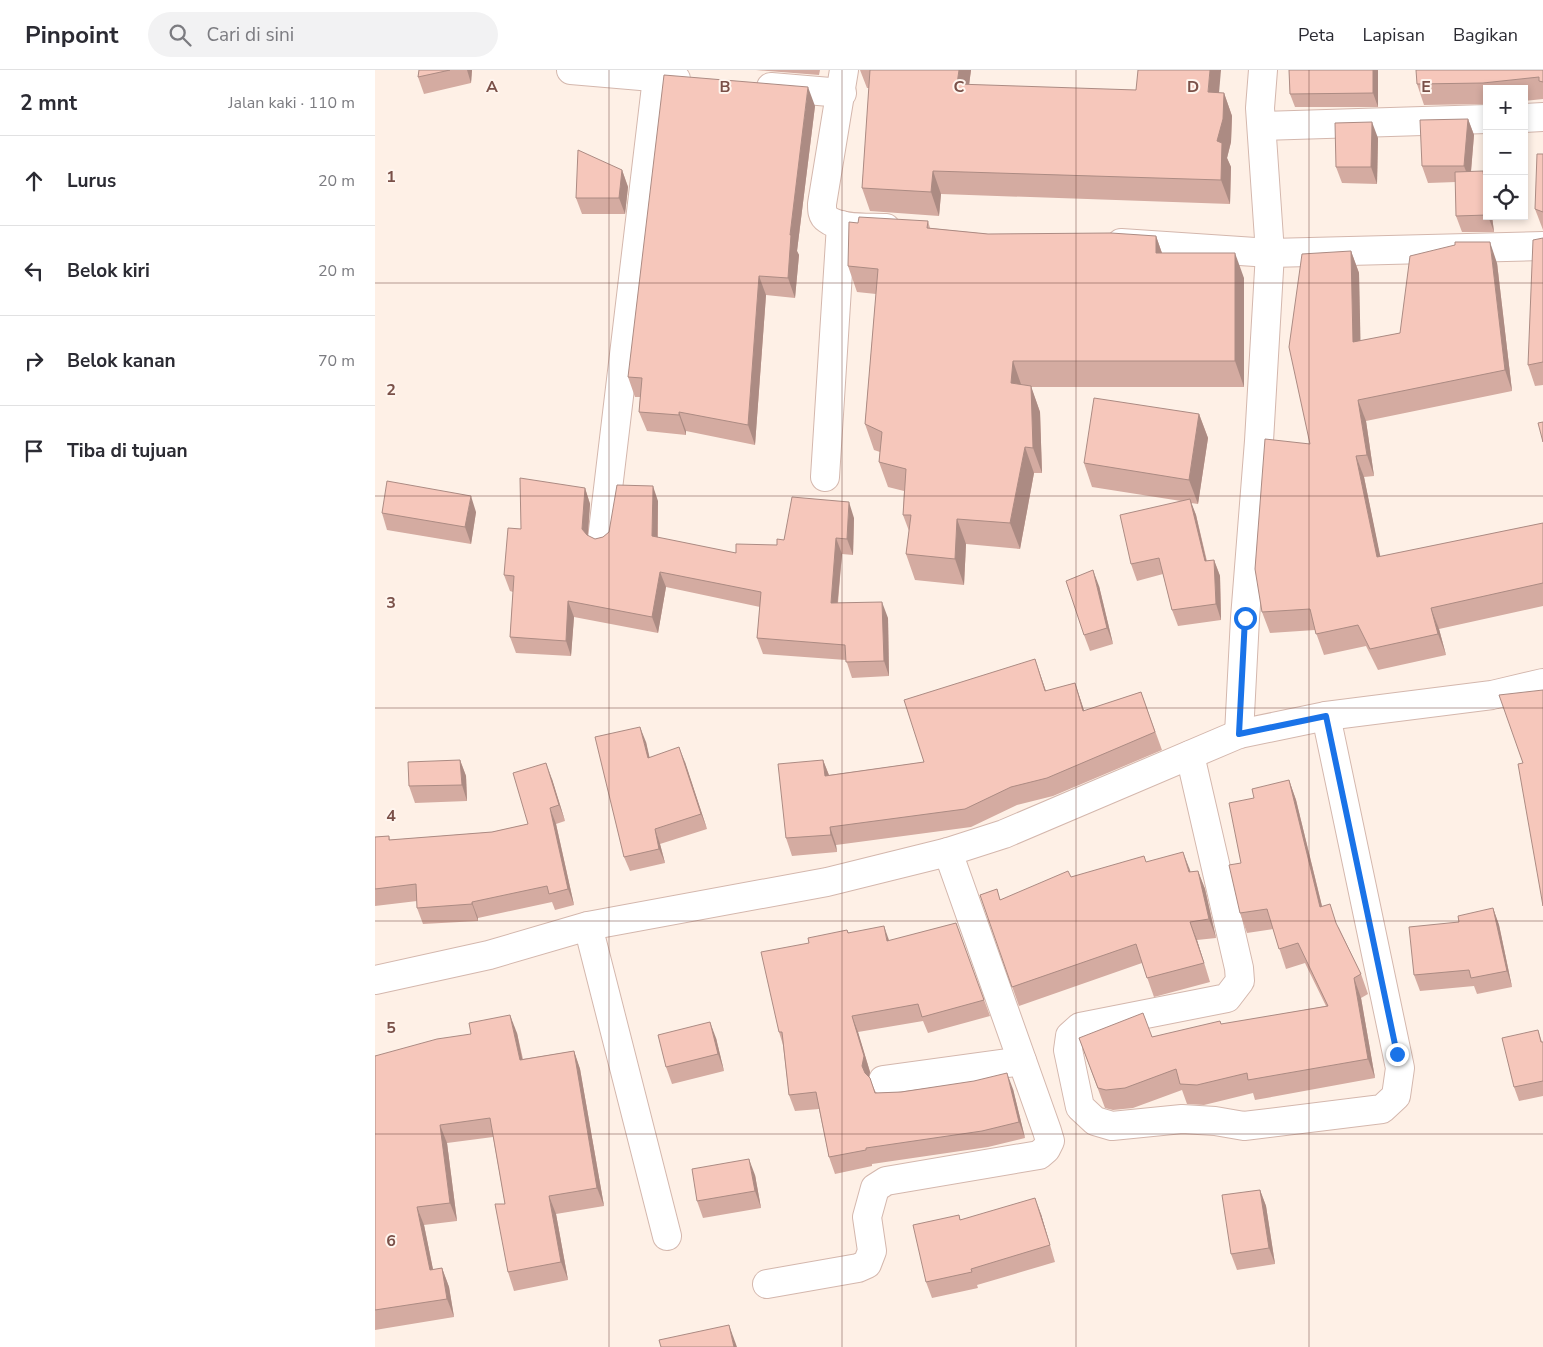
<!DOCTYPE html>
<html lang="id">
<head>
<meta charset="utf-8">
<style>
  :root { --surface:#fff; --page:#f2f2f3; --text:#2b2b33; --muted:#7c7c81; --line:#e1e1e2 }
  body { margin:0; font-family:"Nunito Sans",sans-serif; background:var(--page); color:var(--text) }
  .controls { position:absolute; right:15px; top:15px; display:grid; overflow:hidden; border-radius:0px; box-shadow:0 2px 8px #0003 }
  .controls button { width:45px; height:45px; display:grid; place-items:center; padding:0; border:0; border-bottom:1px solid var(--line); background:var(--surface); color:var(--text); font:25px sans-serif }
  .stop { position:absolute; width:15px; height:15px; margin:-11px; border:4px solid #1a73e8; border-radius:50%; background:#fff }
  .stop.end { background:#1a73e8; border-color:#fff; box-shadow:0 1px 5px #0008 }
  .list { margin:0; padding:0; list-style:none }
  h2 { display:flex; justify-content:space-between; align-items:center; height:65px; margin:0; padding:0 20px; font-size:21px }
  h2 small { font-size:16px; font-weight:400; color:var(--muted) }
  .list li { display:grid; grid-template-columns:32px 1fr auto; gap:15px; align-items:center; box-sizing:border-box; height:90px; padding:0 20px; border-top:1px solid var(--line) }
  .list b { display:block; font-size:19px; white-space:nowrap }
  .list em { font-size:16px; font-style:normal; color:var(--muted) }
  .icon { flex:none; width:28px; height:28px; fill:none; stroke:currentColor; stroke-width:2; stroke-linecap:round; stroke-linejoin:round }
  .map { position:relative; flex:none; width:1168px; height:1277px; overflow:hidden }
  header { display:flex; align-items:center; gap:30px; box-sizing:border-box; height:70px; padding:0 25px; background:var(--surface); border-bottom:1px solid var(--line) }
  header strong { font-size:24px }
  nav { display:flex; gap:28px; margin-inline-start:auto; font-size:18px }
  .search { width:350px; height:45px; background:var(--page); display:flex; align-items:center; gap:12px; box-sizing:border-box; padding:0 18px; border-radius:28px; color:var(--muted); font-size:19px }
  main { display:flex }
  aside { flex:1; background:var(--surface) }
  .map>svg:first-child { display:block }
</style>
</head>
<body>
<header>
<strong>Pinpoint</strong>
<div class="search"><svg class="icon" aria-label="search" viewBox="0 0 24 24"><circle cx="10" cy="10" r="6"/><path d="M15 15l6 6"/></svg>Cari di sini</div>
<nav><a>Peta</a><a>Lapisan</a><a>Bagikan</a></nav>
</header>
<main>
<aside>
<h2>2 mnt<small>Jalan kaki · 110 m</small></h2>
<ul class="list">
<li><svg class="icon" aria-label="ahead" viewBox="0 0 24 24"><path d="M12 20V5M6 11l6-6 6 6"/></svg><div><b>Lurus</b></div><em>20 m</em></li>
<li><svg class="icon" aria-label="left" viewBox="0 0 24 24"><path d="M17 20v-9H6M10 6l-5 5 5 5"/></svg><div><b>Belok kiri</b></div><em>20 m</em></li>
<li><svg class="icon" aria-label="right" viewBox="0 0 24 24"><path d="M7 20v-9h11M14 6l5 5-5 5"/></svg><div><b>Belok kanan</b></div><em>70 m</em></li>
<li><svg class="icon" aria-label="arrive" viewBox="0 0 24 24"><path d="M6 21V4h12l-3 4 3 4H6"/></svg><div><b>Tiba di tujuan</b></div></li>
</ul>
</aside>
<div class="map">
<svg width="1168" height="1277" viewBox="0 0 1168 1277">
  <rect width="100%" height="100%" fill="#fef0e6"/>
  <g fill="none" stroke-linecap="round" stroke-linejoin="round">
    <g stroke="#d4b7ad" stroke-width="30">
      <g id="minor">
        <polyline points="196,0 301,9"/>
        <path d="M469,0L447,134C447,140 447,146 452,149C466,160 494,157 511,158"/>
        <polyline points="396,17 467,23"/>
        <polyline points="1149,48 1168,47"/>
        <polyline points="887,56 1112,49"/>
        <polyline points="746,173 895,183 1168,176"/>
        <polyline points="450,407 466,155"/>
        <polyline points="227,469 282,8"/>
        <polyline points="864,664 870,548 884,371 895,183 885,38 888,0"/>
        <polyline points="815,685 864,898 865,911 852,928 705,957 695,966 693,980 705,1037 720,1051 737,1056 807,1049 840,1051 869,1056 1007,1039 1021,1026 1025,998 951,646"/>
        <polyline points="213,856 292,1166"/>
        <polyline points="0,910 114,885 213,856 452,812 573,782 629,764 864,664 951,646 1117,625 1168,613"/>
        <polyline points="508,1010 647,991"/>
        <polyline points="392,1214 483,1198 492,1194 497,1181 492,1147 500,1118 511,1111 664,1085 671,1079 675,1071 672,1061 573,782"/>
      </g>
    </g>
    <use href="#minor" stroke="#fff" stroke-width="28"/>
  </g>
  <g fill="#d4aba1">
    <polygon points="44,0 97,0 96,13 49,24 43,7"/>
    <polygon points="381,0 445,0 444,5"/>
    <polygon points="485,0 596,0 594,15 849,23 857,46 856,72 852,88 856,97 855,134 566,124 564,146 495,141 487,118 494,18 492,18"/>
    <polygon points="914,0 1003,0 1003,37 920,37 915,24"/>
    <polygon points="1168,0 1168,29 1149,31 1149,19 1112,19 1112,34 1049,35 1042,14"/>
    <polygon points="440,36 422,181 424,185 420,228 391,225 380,375 311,361 311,365 272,361 264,342 265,327 260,327 253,307"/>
    <polygon points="1093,49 1099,65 1096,102 1112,112 1112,146 1117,146 1119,162 1087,162 1081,146 1081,112 1053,113 1047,96"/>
    <polygon points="1003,68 1002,114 967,113 961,97"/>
    <polygon points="1168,84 1168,160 1160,139"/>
    <polygon points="247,100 253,117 250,144 207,144 201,128"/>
    <polygon points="553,151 555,158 613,164 781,166 787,183 869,208 869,317 656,317 665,342 667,403 659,403 645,479 591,474 589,515 540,510 531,484 534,461 528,445 529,421 513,417 504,392 505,382 499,380 490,354 501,224 482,222 473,196 483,153"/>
    <polygon points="1168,168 1168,315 1160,316 1153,295"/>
    <polygon points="976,181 984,203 985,271 1025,263 1122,193 1137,321 991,351 999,406 989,407 1005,487 1168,453 1168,536 1064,559 1071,585 1003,600 991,576 949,585 940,560 895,563 887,542 935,374"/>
    <polygon points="824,344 833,368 823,434 816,433 821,445 832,491 839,490 845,506 846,550 803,556 797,540 788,504 762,511 756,494 806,431 717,417 709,393"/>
    <polygon points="210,418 215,434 213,466 220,469 228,467 283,431 283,468 361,483 402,475 409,470 479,448 478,485 467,484 463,533 513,548 514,606 477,608 471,590 388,584 382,568 385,537 291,517 283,563 199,547 196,586 141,583 135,567 138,522 135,521 129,505 146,459"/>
    <polygon points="101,442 96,474 12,460 7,443"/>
    <polygon points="724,516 738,574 715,581 709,565"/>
    <polygon points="660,589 671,621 700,613 709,641 766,622 787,680 678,726 642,735 596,757 461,775 462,782 417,786 411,768 448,690 454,705 549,692"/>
    <polygon points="271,672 274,687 310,692 332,759 285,774 290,793 255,801 249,787"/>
    <polygon points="85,690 91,706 92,731 40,733 34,716"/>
    <polygon points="177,709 190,751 181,754 199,835 180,840 177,832 103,848 103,851 48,854 42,838 42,831 0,836 0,767 14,766 15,770 117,762 153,754"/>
    <polygon points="914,710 921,730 947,836 964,858 986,904 993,924 986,928 1000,1008 880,1030 878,1023 829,1035 812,1034 807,1020 758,1038 738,1040 730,1038 704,968 777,967 951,936 930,893 911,899 898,859 872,863 865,843 866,793 879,728"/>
    <polygon points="771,792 815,802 823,801 830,819 841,868 822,870 835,912 779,927 767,893 644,936 605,825 622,819 625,830 696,807"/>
    <polygon points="1118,838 1124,855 1137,917 1102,924 1099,916 1045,921 1039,905 1084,852"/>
    <polygon points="581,853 615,946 553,963 548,951 483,962 495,1002 494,1007 501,1023 638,1019 650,1068 613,1077 497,1094 497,1096 460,1104 454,1087 444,1039 420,1041 414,1025 408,975 404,962 434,873 472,860 474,863 514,871"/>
    <polygon points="1163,960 1167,972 1168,972 1168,1026 1144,1031 1139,1017"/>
    <polygon points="142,963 148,989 199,981 205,999 229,1136 181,1144 193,1210 139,1221 133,1202 130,1134 118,1067 72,1073 82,1151 49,1155 58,1200 67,1198 74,1217 79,1247 0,1260 0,986"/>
    <polygon points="341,968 349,1001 297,1014 291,997"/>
    <polygon points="380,1105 386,1138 328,1148 322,1131"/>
    <polygon points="885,1120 891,1136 900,1194 862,1200 856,1184"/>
    <polygon points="666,1144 680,1192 602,1215 603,1218 557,1228 551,1212 586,1150"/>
  </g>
  <g fill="#ac8b83">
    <polygon points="92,0 97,0 96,13"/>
    <polygon points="584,0 596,0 591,38 582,14"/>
    <polygon points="835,0 846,0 842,46 833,22"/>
    <polygon points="998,0 1003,0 1003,37 998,23"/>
    <polygon points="433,17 440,36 422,181 424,185 420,228 413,208 415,165"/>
    <polygon points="849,23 857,46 856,72 852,88 856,97 855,134 846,110 842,71"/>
    <polygon points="1093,49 1099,65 1095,112 1089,96"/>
    <polygon points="997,52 1003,68 1002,114 996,97"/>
    <polygon points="247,100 253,117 250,144 244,128"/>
    <polygon points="558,101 566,124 564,146 556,122"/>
    <polygon points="1108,101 1112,112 1112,136"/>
    <polygon points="1113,146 1117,146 1119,162"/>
    <polygon points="781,166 790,192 781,183"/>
    <polygon points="1115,172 1122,193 1137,321 1130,300"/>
    <polygon points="976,181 984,203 986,293 978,272"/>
    <polygon points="860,183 869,208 869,317 860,291"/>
    <polygon points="384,206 391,225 380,375 373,355"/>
    <polygon points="638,291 647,317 636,313"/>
    <polygon points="656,316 665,342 667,403 658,378"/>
    <polygon points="983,330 991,351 999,406 992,385"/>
    <polygon points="304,342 311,361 311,365 304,345"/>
    <polygon points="824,344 833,368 823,434 814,410"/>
    <polygon points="650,377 659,403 645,479 635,453"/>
    <polygon points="981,386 989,407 1010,509 1002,487"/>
    <polygon points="278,416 283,431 282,482 277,466"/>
    <polygon points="210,418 215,434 212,475 207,459"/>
    <polygon points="96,426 101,442 96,474 90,457"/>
    <polygon points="815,429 821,445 835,507 830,491"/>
    <polygon points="474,432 479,448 478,485 472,469"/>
    <polygon points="582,449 591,474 589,515 580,489"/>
    <polygon points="461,468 467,484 461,549 456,533"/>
    <polygon points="839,490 845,506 846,550 841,534"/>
    <polygon points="718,500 724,516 738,574 732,558"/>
    <polygon points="285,502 291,517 283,563 277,547"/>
    <polygon points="193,531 199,547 196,586 191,571"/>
    <polygon points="507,532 513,548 514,606 509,591"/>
    <polygon points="1056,538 1064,559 1071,585 1063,564"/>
    <polygon points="660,589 666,607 677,639 670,621"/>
    <polygon points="700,613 706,631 715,659 708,641"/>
    <polygon points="265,657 271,672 278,702 273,688"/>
    <polygon points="304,677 310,692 332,759 326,744"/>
    <polygon points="85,690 91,706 92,731 87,715"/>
    <polygon points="448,690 455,708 450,706"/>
    <polygon points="171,693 177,709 190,751 184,735"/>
    <polygon points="914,710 921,730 952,857 945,837"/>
    <polygon points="175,738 181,754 199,835 193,819"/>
    <polygon points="455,757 461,775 462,782 456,765"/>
    <polygon points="280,759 285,774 290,793 284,779"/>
    <polygon points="808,782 815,800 821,821 814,802"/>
    <polygon points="823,801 830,819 841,868 834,849"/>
    <polygon points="97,832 103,848 103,851 97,834"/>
    <polygon points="1118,838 1124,855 1137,917 1132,901"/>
    <polygon points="815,852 822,870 835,912 829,893"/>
    <polygon points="509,856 515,873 512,871"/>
    <polygon points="979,908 986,928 1000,1008 993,989"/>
    <polygon points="135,945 142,963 151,1008 145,990"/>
    <polygon points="477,946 483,962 495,1002 493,1013 487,996"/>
    <polygon points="335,952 341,968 349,1001 343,984"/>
    <polygon points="199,981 205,999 229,1136 222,1118"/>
    <polygon points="632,1003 638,1019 650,1068 644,1052"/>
    <polygon points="65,1055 72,1073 82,1151 75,1133"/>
    <polygon points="374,1089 380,1105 386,1138 380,1121"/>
    <polygon points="885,1120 891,1136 900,1194 894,1178"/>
    <polygon points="174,1126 181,1144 193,1210 186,1192"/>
    <polygon points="660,1128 666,1144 680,1192 675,1175"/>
    <polygon points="42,1137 49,1155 62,1219 55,1200"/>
    <polygon points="67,1198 74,1217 79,1247 72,1229"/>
    <polygon points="354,1255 362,1277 359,1277"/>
  </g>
  <g fill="#f6c7bb" stroke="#ac8b83">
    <polygon points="44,0 75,0 43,7"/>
    <polygon points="495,0 584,0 582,14 761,20 763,0 835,0 833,22 849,23 848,49 842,71 847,73 846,110 558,101 556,122 487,118"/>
    <polygon points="914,0 998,0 998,23 915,24"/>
    <polygon points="1041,0 1168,0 1168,12 1164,11 1164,7 1108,13 1042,14"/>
    <polygon points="289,5 433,17 415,165 416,165 413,208 384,206 373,355 304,342 304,345 264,342 267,308 253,307"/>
    <polygon points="1093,49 1089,96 1047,96 1045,50"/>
    <polygon points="997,52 996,97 961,97 960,53"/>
    <polygon points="203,80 247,100 244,128 201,128"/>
    <polygon points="1162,84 1168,84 1168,142 1160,139"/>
    <polygon points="1108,101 1112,136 1112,145 1081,146 1080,102"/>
    <polygon points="484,147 553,151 552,158 613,164 736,163 781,166 781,183 860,183 860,291 638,291 636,313 656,316 658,378 650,377 635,453 582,449 580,489 531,484 536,445 528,445 531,399 504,392 507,362 490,354 503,199 473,196 474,152 483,153"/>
    <polygon points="1168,168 1168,292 1153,295 1158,170"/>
    <polygon points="1080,172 1115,172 1130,300 983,330 992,385 981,386 1002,487 1168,453 1168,513 1056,538 1063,564 995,579 983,555 941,564 935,539 887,542 880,499 890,369 935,374 914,277 927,184 976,181 978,272 1025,263 1035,186 1080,175"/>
    <polygon points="719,328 824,344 814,410 709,393"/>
    <polygon points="1168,352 1168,372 1163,353"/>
    <polygon points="145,408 210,418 207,459 212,465 220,469 228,467 234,462 242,415 278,416 277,466 361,483 361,474 402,475 402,469 409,470 417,427 474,432 472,469 461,468 456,533 507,532 509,591 471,592 470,575 382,568 386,522 285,502 277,547 193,531 191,571 135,567 139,506 129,505 133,458 146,459"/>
    <polygon points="12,411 96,426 90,457 7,443"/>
    <polygon points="815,429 830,491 839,490 841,534 797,540 784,488 756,494 745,445"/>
    <polygon points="718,500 732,558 709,565 691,511"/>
    <polygon points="660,589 670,621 700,613 708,641 766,622 780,662 672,708 636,717 590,739 455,757 456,765 411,768 403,694 448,690 450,706 549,692 529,630"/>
    <polygon points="1168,620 1168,836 1143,694 1148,693 1124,625"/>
    <polygon points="265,657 273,688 304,677 326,744 280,759 284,779 249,787 220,667"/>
    <polygon points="85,690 87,715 34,716 33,692"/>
    <polygon points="171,693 184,735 175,738 193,819 174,824 172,816 97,832 97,834 42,838 41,814 0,819 0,767 14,766 14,770 117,762 153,754 138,703"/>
    <polygon points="914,710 945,837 955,834 961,853 986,904 979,908 993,989 873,1010 872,1003 822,1015 805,1014 801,999 750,1018 731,1020 723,1018 704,968 768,943 777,967 845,951 846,954 953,936 923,873 904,879 892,839 865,843 854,795 866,793 854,733 879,728 877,719"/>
    <polygon points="808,782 814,802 823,801 834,849 815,852 829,893 772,908 761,874 637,917 605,825 622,819 625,830 693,801 696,807 769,786 771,792"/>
    <polygon points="1118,838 1132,901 1096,908 1094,900 1039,905 1034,857 1084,852 1083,846"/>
    <polygon points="581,853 609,930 547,947 543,934 477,946 489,986 487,996 490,1003 495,1008 500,1023 526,1022 599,1011 632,1003 644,1052 607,1061 491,1078 491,1080 454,1087 441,1022 414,1025 407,962 404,962 386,882 434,873 433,868 472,860 473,863 509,856 512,871"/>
    <polygon points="135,945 145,990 199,981 222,1118 174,1126 186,1192 133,1202 120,1134 130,1134 115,1048 65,1055 75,1133 42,1137 55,1200 67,1198 72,1229 0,1240 0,986 62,969 96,964 94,953"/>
    <polygon points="335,952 343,984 291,997 283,965"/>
    <polygon points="1163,960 1166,972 1168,972 1168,1011 1139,1017 1127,968"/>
    <polygon points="374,1089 380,1121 322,1131 317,1099"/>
    <polygon points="885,1120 894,1178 856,1184 847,1125"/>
    <polygon points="660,1128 675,1175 596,1199 597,1202 551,1212 538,1155 584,1145 585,1150"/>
    <polygon points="354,1255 359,1277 286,1277 284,1270"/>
  </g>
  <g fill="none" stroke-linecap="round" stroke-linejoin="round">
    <polyline stroke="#1a73e8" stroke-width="6" points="870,548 864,664 951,646 1022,984"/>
  </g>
  <path fill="none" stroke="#7a5048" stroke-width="1" stroke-opacity="0.55" d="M234,0V1277M467,0V1277M701,0V1277M934,0V1277M0,213H1168M0,426H1168M0,638H1168M0,851H1168M0,1064H1168"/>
  <g font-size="16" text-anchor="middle" font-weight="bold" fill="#7a5048" stroke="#fff5ee" stroke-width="4" stroke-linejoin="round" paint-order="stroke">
    <text x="117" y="22">A</text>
    <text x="350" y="22">B</text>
    <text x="584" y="22">C</text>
    <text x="818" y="22">D</text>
    <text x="1051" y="22">E</text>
    <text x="16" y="112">1</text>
    <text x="16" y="325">2</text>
    <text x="16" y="538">3</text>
    <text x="16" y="751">4</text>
    <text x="16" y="963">5</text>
    <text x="16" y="1176">6</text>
  </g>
</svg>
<div class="controls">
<button>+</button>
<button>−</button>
<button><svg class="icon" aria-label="locate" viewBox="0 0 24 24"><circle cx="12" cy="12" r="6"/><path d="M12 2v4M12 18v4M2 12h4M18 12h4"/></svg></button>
</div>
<div class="stop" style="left:870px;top:548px"></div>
<div class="stop end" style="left:1022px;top:984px"></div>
</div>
</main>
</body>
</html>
